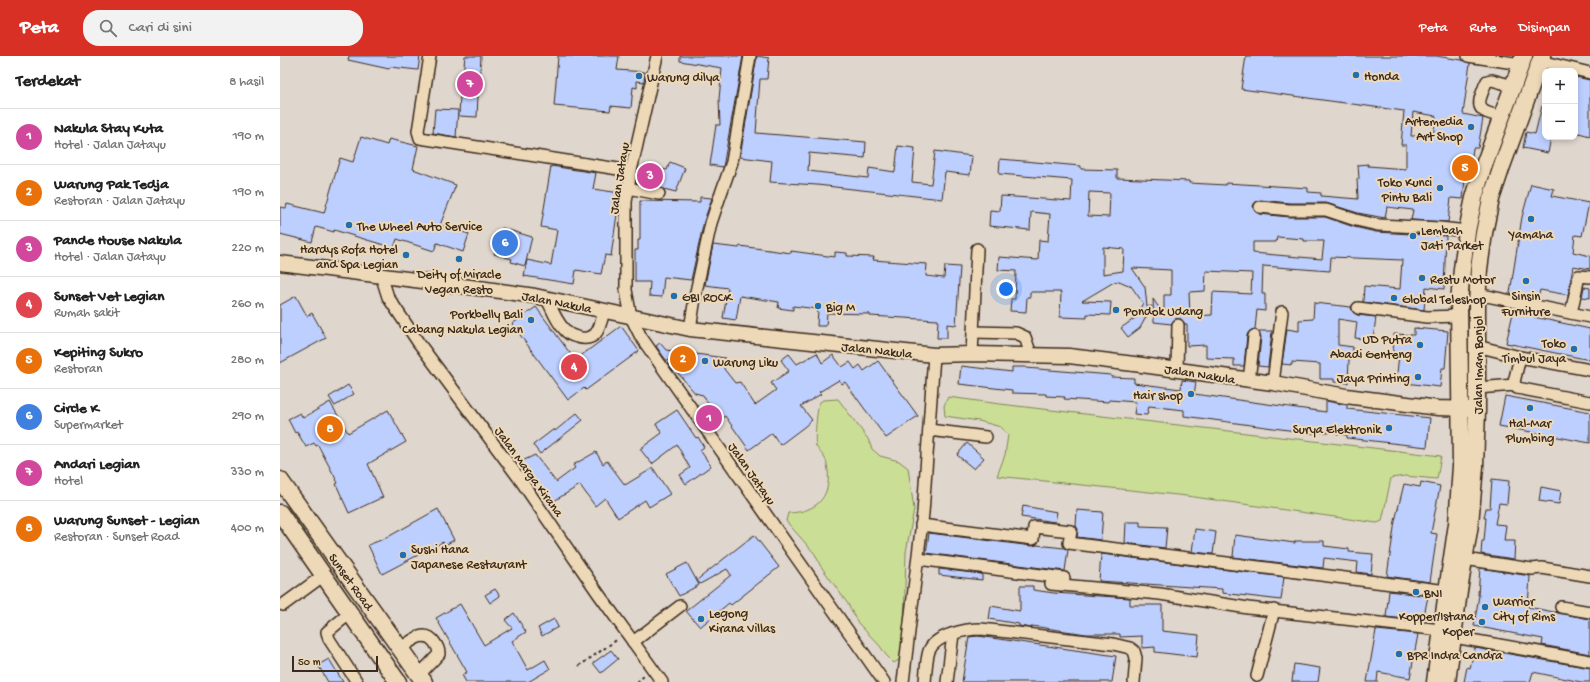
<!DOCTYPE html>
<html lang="id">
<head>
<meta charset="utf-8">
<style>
  :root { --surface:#fff; --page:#f2f2f2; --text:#222; --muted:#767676; --line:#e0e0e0; --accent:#d93025 }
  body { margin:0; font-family:"Gochi Hand",sans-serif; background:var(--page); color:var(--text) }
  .controls { position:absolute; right:12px; top:12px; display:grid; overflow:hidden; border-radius:8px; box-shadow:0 2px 6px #0003 }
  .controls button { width:36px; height:36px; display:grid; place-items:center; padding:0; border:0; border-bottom:1px solid var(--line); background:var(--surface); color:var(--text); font:20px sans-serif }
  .scale { position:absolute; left:12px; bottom:10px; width:86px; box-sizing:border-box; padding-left:4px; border:2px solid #3b2a1e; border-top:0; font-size:11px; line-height:14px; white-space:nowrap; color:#3b2a1e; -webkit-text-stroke:3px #edd9b7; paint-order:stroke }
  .you { position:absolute; left:726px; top:233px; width:14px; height:14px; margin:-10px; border:3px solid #fff; border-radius:50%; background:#1a73e8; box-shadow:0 0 0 6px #1a73e833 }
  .badge { display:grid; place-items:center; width:26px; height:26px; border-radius:50%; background:var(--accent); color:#fff; font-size:13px; font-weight:700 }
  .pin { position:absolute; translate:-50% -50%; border:2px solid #fff; box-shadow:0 1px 4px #0006 }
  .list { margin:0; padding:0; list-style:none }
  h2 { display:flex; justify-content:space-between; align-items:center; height:52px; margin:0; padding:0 16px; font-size:17px }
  h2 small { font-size:13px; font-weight:400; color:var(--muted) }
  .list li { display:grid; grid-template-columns:26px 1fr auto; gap:12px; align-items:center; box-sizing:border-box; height:56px; padding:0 16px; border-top:1px solid var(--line) }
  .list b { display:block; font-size:15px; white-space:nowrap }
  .list p { margin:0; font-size:13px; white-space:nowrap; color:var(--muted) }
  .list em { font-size:13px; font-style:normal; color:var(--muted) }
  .icon { flex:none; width:22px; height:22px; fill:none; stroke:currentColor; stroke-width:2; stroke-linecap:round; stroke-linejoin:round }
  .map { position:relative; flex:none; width:1310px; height:626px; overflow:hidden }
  header { display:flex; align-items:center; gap:24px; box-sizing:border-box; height:56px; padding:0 20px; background:var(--accent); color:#fff }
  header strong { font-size:19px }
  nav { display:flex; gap:22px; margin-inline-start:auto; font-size:14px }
  .search { width:280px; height:36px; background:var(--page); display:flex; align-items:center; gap:10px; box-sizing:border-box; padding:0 14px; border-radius:16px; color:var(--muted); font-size:15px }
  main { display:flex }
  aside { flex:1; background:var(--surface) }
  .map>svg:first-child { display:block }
</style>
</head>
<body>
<header>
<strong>Peta</strong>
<div class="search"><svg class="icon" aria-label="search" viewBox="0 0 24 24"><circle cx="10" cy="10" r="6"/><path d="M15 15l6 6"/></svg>Cari di sini</div>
<nav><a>Peta</a><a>Rute</a><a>Disimpan</a></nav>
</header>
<main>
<aside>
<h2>Terdekat<small>8 hasil</small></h2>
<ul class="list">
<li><span class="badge" style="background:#d1479c">1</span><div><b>Nakula Stay Kuta</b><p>Hotel · Jalan Jatayu</p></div><em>190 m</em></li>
<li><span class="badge" style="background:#e8710a">2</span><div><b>Warung Pak Tedja</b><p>Restoran · Jalan Jatayu</p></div><em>190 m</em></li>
<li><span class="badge" style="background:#d1479c">3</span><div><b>Pande House Nakula</b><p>Hotel · Jalan Jatayu</p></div><em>220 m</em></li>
<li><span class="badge" style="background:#e0444e">4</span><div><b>Sunset Vet Legian</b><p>Rumah sakit</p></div><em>260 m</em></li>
<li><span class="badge" style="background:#e8710a">5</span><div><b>Kepiting Sukro</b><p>Restoran</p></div><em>280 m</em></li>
<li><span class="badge" style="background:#3f7fe0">6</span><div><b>Circle K</b><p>Supermarket</p></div><em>290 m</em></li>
<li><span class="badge" style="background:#d1479c">7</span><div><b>Andari Legian</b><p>Hotel</p></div><em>330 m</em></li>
<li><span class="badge" style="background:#e8710a">8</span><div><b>Warung Sunset - Legian</b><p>Restoran · Sunset Road</p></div><em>400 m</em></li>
</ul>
</aside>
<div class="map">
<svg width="1310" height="626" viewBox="0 0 1310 626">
  <rect width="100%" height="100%" fill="#dfd6cd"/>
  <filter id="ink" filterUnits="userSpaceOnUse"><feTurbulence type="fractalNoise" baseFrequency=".025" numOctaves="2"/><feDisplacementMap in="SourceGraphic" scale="8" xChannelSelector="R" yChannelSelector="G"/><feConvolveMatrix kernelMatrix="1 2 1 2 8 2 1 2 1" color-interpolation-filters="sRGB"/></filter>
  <g filter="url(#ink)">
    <g fill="#cadf95" stroke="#82845a">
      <polygon points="668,341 720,348 1161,400 1157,423 1125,420 1111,422 1102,465 1097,467 907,440 717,420 725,399 728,379 721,371 699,365 665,360 664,350"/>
      <path d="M558,343L588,383L592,393L600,400L619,405L628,412L634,453L626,496L623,601L614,607L606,599L600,590L578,567L568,548L540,509L535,498L506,465L508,457C539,456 553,439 547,408C546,401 539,396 536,390C534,384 537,354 539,347L543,344Z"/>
    </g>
    <g fill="#bdcfff" stroke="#3b2a1e" fill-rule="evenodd">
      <polygon points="69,0 140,0 138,14 110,11 109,13 68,4"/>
      <polygon points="185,0 201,0 200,16 198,16 196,40 198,40 197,61 179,60 180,39 181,39"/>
      <polygon points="278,0 339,0 337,14 365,16 364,26 357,25 357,32 353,31 351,52 331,50 330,55 274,50"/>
      <polygon points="400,0 463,0 443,111 430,109 436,69 440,69 439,43 442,12 400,5"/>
      <polygon points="477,0 489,2 487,23 480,23 476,77 586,86 585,102 529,97 528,115 588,122 589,112 615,116 618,90 635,92 632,126 651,128 655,95 692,100 690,119 665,116 662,143 537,129 490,126 492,105 460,101"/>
      <path d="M966,0H1156L1182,4L1190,7L1183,58L1203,62L1198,92H1193L1189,123H1185L1183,143L1171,142L1168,166L1131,164L1133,154L1107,151L1105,162L1078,157L1046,147H1009L980,144L975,147L973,150L974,154L979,158L1009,161H1045L1074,171L1096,176L1166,180L1164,233L1146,231L1144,254L1083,246L1084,230L1120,233L1122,204L1051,201L1050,215L983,210L982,238H985V255L977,254L975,273L971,274L967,279L964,310H954V303L926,302V289L907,290V268H905L901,263H895L891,268L874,266L873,243L884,259V239H891V214L852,212L865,231L867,251L872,250L860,272L848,281L841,272L858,260H856L863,247L851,230L839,225L834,226L802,245L831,246L830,259L807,258V262L780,261L781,236H750V241H747L746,256L730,255L731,243H735L736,215L718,214L719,201L758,204L759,184L768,185L770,158L751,156L750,174L709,170L710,154L720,155L721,140L791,145L792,124L719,118L720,103L801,110V113L837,114V122L909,125V127L946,129V127L1028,132V136L1041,137V140L1078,143L1077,123H1079L1078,109L1088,108V110L1126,113V89H1121L1124,55L961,33ZM1133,56L1156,60L1153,80H1131ZM809,136L830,137L829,161L808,160ZM997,181L1024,183V185H1044L1042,203L973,197V186H996ZM823,191L844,193L843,215L823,218ZM926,215L972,217L971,238L933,236L932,259L910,260L909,236L925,235Z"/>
      <polygon points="1295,21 1310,24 1310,80 1295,76"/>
      <polygon points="1262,50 1265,51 1265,81 1271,81 1268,97 1243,92 1246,76 1255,78"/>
      <polygon points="155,53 178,54 176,81 153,77"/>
      <polygon points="81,81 107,89 109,83 138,90 133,113 176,129 160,169 189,178 183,196 157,187 154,195 117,183 114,192 54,174 54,176 36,171 32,186 0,178 0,151 6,152 7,148 44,157 60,102 73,106"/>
      <polygon points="390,106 405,112 396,136 360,127 364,109 387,114"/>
      <polygon points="271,110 316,117 313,133 340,137 331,200 325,199 321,218 296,214 294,228 244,220 247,204 271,209 277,174 261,171"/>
      <polygon points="1251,128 1274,133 1272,140 1309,147 1302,180 1295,179 1293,196 1310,200 1310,213 1293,210 1288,239 1260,234 1258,243 1230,237 1242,161"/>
      <polygon points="420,141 432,142 424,165 411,224 384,221 382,241 369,240 370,226 355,226 355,194 358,194 358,184 360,184 360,145 420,146"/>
      <polygon points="222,172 252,181 245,210 231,206 232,203 214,198"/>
      <polygon points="433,189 459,192 460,190 511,197 511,195 555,201 555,196 567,197 567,200 594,201 593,204 647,208 646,220 664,222 665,210 680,211 676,269 667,268 667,282 657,282 658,264 590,260 590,258 547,257 546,270 537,270 538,253 513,250 513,254 498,252 499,246 460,240 456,264 443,262 448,232 425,229"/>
      <polygon points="1304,231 1310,232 1310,242 1302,241"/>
      <polygon points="16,240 27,260 32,257 46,282 0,307 0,249"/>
      <polygon points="1034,247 1071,251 1072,255 1077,259 1096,261 1093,284 1075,282 1077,266 1058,263 1058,289 1073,291 1072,304 1069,303 1068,327 1054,326 1054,323 1040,323 1040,308 1012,306 1012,309 1002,308 1007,273 1019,275 1019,264 1033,263"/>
      <polygon points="256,251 295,304 341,270 359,295 306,334 304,332 288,344 232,268"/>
      <polygon points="1234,253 1255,257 1254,261 1310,273 1310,304 1226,287"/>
      <polygon points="1134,272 1168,275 1165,312 1162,312 1160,331 1116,326 1119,299 1113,299 1114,278 1134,279"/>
      <polygon points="979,275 992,275 988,311 978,310 981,281"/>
      <polygon points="380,287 386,294 445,302 444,313 455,327 460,326 475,349 496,334 491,327 509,315 501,304 509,298 517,308 537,297 542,307 553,299 562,311 570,306 575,313 580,309 584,315 598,305 638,360 606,382 565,326 562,328 559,324 539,336 541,338 521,350 532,364 524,371 500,389 492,377 469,394 445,360 438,365 423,339 415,337 398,317 400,306 386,304 376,290"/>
      <polygon points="681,310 732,316 732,311 746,311 746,312 831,319 831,321 854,322 854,327 901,333 902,324 916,326 914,338 1046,356 1046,345 1067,349 1067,353 1150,362 1147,391 1067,382 1067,379 1057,378 1057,376 1038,376 1038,378 904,360 904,354 869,350 867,359 854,358 856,346 829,344 829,346 784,343 785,341 766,340 766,338 732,337 732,334 679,328"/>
      <polygon points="68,329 74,338 55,350 49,341"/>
      <polygon points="1225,340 1310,356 1310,387 1219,370"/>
      <polygon points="50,346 68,377 108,354 126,386 88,408 103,441 69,457 56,428 58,427 38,389 36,390 34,387 26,391 17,376 15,377 8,363 20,357 23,362"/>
      <polygon points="397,354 416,382 418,381 424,391 420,394 431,410 406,428 400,419 410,412 397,389 372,408 360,393 382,377 376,368"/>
      <polygon points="297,357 303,364 260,398 253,389 274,373 275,375"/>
      <polygon points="687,387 704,402 694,413 677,399"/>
      <polygon points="316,396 323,408 327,405 345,429 373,412 390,438 369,451 365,444 338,462 325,442 315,450 300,429 269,448 259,432 256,434 238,407 255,399 276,426 295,412 293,409"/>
      <polygon points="1212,423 1229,425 1227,448 1219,447 1215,468 1226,469 1224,485 1235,485 1234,503 1201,498 1202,485 1204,485 1206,462 1204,462 1206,452 1210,452"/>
      <polygon points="1141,426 1160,430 1151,477 1157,478 1150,526 1107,520 1115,465 1124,428 1140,431"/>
      <polygon points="1261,431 1281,435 1279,448 1259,445"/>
      <polygon points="743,450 777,456 775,466 741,461"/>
      <polygon points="158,453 174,484 165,489 163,486 102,518 88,489 106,482"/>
      <polygon points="797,454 823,456 821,484 797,481 798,473 796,470"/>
      <polygon points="846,466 860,466 860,470 887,471 885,492 845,487"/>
      <polygon points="915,473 936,476 933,498 912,496"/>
      <polygon points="649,477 752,490 757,489 784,492 788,494 785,515 646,497"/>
      <polygon points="474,479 499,511 451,549 449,547 420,571 406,555 451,519 447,513 420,528 417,524"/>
      <polygon points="955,479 1015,487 1015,485 1044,485 1044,490 1069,493 1069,496 1093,498 1091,518 1077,516 1078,506 1044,502 1043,512 953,501"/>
      <polygon points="821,498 1004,521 1001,544 942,537 942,533 819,525"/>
      <polygon points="407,507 419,529 399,540 386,518"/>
      <polygon points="1200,512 1250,520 1248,551 1310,563 1310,598 1262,589 1263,583 1194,570 1199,539 1198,539"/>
      <polygon points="659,513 702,518 702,524 659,519"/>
      <polygon points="740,530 753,530 753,534 774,537 850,542 850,549 882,549 882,575 919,579 917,601 875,596 875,591 862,592 862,580 840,581 840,578 806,578 752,570 752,572 739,570 739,568 709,563 711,550 740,555"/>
      <polygon points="215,533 220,540 210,547 205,539"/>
      <polygon points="1109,535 1148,540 1143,565 1106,561"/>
      <polygon points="180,548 204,589 232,572 225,564 234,557 246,576 232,585 248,614 265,604 270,613 248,626 186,626 182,619 187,616 156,562"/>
      <polygon points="274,563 278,571 262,580 258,572"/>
      <polygon points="1096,574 1138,578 1130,622 1098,616 1097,626 1087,626"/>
      <polygon points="698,580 836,600 832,626 682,626 689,581"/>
      <polygon points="1195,592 1310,612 1310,626 1301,626 1253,616 1250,626 1184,626 1187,611 1190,612"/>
      <polygon points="331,594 338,603 321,617 313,607"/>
      <polygon points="49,603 63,626 48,626 38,609"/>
      <polygon points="1014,608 1040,612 1038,626 1012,626"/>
    </g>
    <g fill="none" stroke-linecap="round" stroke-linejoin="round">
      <g stroke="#3b2a1e" stroke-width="14">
        <g id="minor">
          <polyline points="150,0 138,75 140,82 351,115"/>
          <polyline points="377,0 351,115 346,146 346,234 351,261 361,281 604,626"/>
          <polyline points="1188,0 1241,8"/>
          <polyline points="1260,5 1310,17"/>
          <path d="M1222,61C1210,57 1195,57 1201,40C1203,35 1204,30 1207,25L1212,24L1233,30"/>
          <polyline points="348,132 379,138"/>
          <polyline points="980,151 1009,154 1046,154 1076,164 1098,169 1160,172 1187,175"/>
          <polyline points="101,219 108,241 138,286 239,422 318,537 382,626"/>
          <polyline points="1197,238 1310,261"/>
          <path d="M267,243C272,253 276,265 284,273C287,277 292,280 297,281C318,287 320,270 324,255"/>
          <polyline points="1078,252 1147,261 1179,260"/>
          <polyline points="1291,257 1299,220 1310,221"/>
          <polyline points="410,273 416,236 431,167 439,143 452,106 470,0"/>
          <polyline points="693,276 736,277 745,281 751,299"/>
          <polyline points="1197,290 1240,301 1310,314"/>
          <polyline points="692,298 697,193"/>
          <polyline points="897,314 898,269"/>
          <polyline points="969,325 974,280"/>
          <polyline points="993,327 1002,256"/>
          <polyline points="1235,329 1234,326 1240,301"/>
          <polyline points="1197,332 1235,329 1237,332 1310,346"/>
          <polyline points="649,374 706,381"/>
          <polyline points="641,469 753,483 754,471 791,475 789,487 1167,535"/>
          <polyline points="638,503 784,522"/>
          <polyline points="1184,503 1252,513 1262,512 1310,520"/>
          <polyline points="771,528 880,538 968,552 1161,574"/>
          <polyline points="3,549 44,519"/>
          <polyline points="1281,551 1310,556"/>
          <polyline points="70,557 47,576 49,583 77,626"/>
          <polyline points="1174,581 1310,605"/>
          <polyline points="353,586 400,550"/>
          <path d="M120,593C131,585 145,572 155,587C158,591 159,593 159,598L139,619"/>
          <polyline points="977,620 994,554"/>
          <polyline points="623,626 643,457 654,299"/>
          <path d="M645,626C646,616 646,604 649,595C655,579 686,573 701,573L833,588L850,592L854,595L856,602L854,626"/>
          <polyline points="667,626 673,578"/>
        </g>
      </g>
      <g stroke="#3b2a1e" stroke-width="17">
        <polyline id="major" points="0,207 206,233 255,240 410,273 654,299 692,298 789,300 862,309 993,327 1066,340 1158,352 1191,353"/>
      </g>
      <g stroke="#3b2a1e" stroke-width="19">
        <g id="highway">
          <polyline points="0,424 144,626"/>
          <polyline points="0,457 118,626"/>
          <polyline points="1155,626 1167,535 1177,468 1181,410 1179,246 1182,213 1187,175 1194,142 1204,109 1244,0"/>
          <polyline points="1167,626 1179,535 1190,468 1195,410 1197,354 1197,248 1199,213 1204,177 1211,143 1222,110 1262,0"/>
        </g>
      </g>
      <g stroke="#3b2a1e" stroke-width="2" stroke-dasharray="3 3" stroke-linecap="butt">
        <polyline points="299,610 338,583"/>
        <polyline points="357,626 364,620"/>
      </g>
      <use href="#minor" stroke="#edd9b7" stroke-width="11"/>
      <use href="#major" stroke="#edd9b7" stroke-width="14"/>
      <use href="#highway" stroke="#edd9b7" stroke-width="16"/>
    </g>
  </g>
  <g fill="#1f6fb2" stroke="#edd9b7" stroke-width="1.5">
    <circle cx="1076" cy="19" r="4"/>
    <circle cx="359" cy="20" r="4"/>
    <circle cx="1191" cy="71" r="4"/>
    <circle cx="1160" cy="132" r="4"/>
    <circle cx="1251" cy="163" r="4"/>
    <circle cx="69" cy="169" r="4"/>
    <circle cx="1133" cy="180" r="4"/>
    <circle cx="126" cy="199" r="4"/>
    <circle cx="179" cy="203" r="4"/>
    <circle cx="1142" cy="222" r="4"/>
    <circle cx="1246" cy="225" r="4"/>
    <circle cx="394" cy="240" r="4"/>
    <circle cx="1114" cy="242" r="4"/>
    <circle cx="538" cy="250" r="4"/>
    <circle cx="836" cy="254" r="4"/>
    <circle cx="251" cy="264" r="4"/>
    <circle cx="1140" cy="289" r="4"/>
    <circle cx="1294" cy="293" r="4"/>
    <circle cx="425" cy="305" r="4"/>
    <circle cx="1138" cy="321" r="4"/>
    <circle cx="911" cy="338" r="4"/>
    <circle cx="1250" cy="352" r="4"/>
    <circle cx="1109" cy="372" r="4"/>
    <circle cx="123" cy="499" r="4"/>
    <circle cx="1136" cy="536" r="4"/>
    <circle cx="1205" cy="551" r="4"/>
    <circle cx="421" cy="563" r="4"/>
    <circle cx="1202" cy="566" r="4"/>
    <circle cx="1119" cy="598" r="4"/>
  </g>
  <g text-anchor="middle" stroke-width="4" stroke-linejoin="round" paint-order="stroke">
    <g font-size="13" fill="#3b2a1e" stroke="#edd9b7" text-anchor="start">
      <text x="1084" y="24">Honda</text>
      <text x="367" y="25">Warung dilya</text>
      <text x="1183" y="69" text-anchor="end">Artemedia<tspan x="1183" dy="15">Art Shop</tspan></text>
      <text x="1152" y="130" text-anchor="end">Toko Kunci<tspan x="1152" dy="15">Pintu Bali</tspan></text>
      <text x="77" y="174">The Wheel Auto Service</text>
      <text x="1141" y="178">Lembah<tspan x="1141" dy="15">Jati Parket</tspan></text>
      <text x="1251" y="182" text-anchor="middle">Yamaha</text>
      <text x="118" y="197" text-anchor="end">Hardys Rofa Hotel<tspan x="118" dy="15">and Spa Legian</tspan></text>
      <text x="179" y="222" text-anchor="middle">Deity of Miracle<tspan x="179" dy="15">Vegan Resto</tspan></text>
      <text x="1150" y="227">Restu Motor</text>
      <text x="1246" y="244" text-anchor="middle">Sinsin<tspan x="1246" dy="15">Furniture</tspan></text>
      <text x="402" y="245">GBI ROCK</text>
      <text x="1122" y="247">Global Teleshop</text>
      <text x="546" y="255">Big M</text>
      <text x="844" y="259">Pondok Udang</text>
      <text x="243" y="262" text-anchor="end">Porkbelly Bali<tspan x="243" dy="15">Cabang Nakula Legian</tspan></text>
      <text x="1132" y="287" text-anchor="end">UD Putra<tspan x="1132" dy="15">Abadi Genteng</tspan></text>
      <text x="1286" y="291" text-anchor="end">Toko<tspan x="1286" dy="15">Timbul Jaya</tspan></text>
      <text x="433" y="310">Warung Liku</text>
      <text x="1130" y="326" text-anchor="end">Jaya Printing</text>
      <text x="903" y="343" text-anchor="end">Hair shop</text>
      <text x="1250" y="371" text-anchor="middle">Hal-Mar<tspan x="1250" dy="15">Plumbing</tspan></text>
      <text x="1101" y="377" text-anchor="end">Surya Elektronik</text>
      <text x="131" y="497">Sushi Hana<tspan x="131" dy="15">Japanese Restaurant</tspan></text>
      <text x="1144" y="541">BNI</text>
      <text x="1213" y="549">Warrior<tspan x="1213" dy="15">City of Rims</tspan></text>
      <text x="429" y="561">Legong<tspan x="429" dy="15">Kirana Villas</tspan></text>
      <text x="1194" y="564" text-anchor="end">Kopper/Istana<tspan x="1194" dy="15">Koper</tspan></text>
      <text x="1127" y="603">BPR Indra Candra</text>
    </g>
    <g font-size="13" fill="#3b2a1e" stroke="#edd9b7">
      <text transform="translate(338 122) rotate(-81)" y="5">Jalan Jatayu</text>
      <text transform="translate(277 245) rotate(11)" y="5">Jalan Nakula</text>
      <text transform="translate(597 293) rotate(6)" y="5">Jalan Nakula</text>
      <text transform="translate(1197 309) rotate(-90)" y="5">Jalan Imam Bonjol</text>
      <text transform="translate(920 317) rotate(9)" y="5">Jalan Nakula</text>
      <text transform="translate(250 415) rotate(54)" y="5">Jalan Marga Kirana</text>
      <text transform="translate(473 417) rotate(55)" y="5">Jalan Jatayu</text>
      <text transform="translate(72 525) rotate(54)" y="5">Sunset Road</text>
    </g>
  </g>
</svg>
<div class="controls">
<button>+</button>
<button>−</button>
</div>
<div class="scale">50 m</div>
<div class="you"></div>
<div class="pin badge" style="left:429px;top:362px;background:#d1479c">1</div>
<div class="pin badge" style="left:403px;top:303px;background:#e8710a">2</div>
<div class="pin badge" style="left:370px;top:120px;background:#d1479c">3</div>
<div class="pin badge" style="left:294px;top:311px;background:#e0444e">4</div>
<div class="pin badge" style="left:1185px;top:112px;background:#e8710a">5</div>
<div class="pin badge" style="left:225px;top:187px;background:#3f7fe0">6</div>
<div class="pin badge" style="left:190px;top:28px;background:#d1479c">7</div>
<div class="pin badge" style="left:50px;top:373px;background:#e8710a">8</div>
</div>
</main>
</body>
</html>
